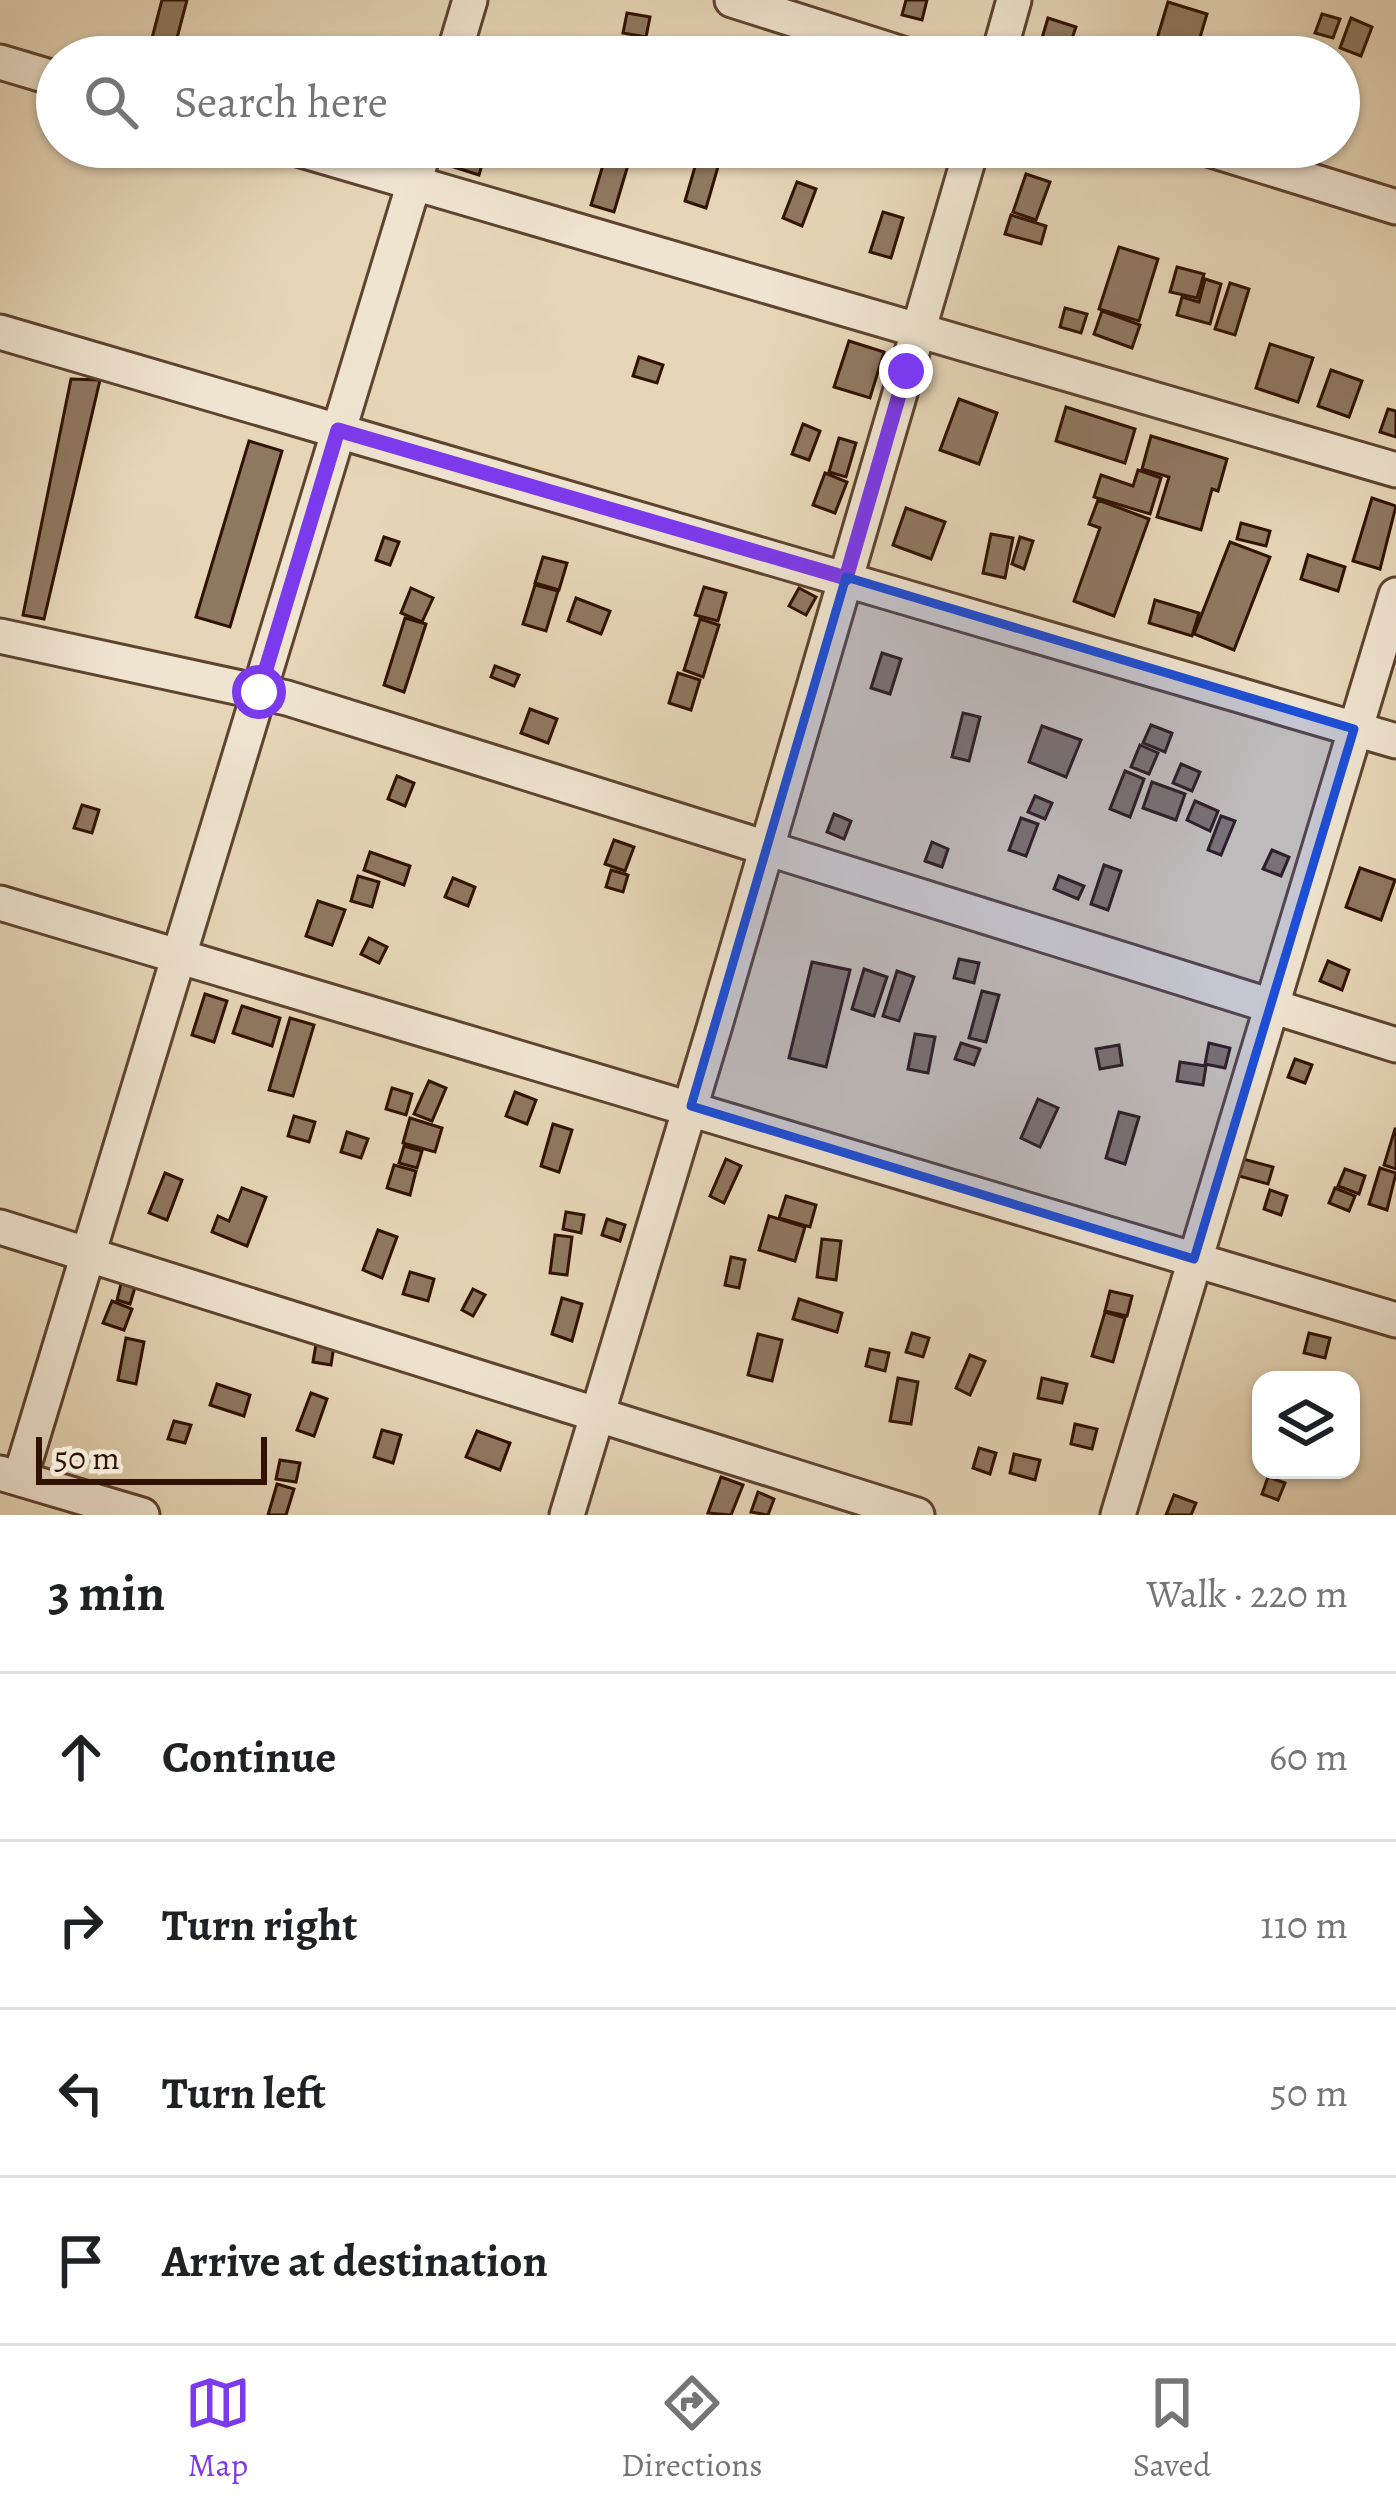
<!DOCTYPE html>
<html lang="en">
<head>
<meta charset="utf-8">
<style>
  :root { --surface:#fff; --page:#f6f6f6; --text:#202124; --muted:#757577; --line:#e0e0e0; --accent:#7c3aed }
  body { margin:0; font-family:Alegreya,serif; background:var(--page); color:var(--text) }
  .controls { position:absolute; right:36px; bottom:36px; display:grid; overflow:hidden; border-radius:24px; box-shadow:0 3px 9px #0004 }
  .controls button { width:108px; height:108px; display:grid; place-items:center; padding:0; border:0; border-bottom:3px solid var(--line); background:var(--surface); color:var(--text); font:60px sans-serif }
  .scale { position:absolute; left:36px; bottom:30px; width:231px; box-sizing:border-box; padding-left:12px; border:6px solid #301202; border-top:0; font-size:33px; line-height:42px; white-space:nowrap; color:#301202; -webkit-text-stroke:9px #efe4d0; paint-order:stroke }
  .stop { position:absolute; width:36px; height:36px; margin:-27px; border:9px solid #7c3aed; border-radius:50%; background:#fff }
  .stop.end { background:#7c3aed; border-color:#fff; box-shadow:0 3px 12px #0008 }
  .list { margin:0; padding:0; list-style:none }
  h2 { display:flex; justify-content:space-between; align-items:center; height:156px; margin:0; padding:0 48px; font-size:51px }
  h2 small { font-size:39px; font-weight:400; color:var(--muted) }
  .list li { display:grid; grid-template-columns:78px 1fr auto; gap:36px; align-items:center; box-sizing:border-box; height:168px; padding:0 48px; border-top:3px solid var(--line) }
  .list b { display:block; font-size:45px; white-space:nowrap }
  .list em { font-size:39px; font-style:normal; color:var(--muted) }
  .icon { flex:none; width:66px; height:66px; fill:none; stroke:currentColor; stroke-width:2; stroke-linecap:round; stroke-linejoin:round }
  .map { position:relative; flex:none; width:1396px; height:1515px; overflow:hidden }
  .search { position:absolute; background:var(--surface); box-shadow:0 3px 9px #0004; left:36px; right:36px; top:36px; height:132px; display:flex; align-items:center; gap:30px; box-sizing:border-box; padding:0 42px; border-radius:66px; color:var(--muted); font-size:45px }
  .sheet { height:828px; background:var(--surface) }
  nav { display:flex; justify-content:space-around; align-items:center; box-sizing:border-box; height:168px; border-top:3px solid var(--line); background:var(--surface); font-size:33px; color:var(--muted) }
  nav a { display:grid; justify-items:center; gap:6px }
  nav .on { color:var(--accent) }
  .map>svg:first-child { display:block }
</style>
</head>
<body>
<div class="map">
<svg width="1396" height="1515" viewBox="0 0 1396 1515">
  <rect width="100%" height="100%" fill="#e6d6b7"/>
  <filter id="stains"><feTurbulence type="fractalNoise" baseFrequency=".00167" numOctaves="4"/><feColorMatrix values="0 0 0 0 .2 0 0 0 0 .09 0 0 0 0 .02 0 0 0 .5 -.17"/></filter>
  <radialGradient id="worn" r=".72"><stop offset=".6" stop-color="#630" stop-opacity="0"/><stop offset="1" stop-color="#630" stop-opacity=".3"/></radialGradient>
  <g fill="#8f7860" stroke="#301202" stroke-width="3">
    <polygon points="162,0 187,0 172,57 147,57"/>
    <polygon points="906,0 927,0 922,20 902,15"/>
    <polygon points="1168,2 1207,14 1195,54 1156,42"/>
    <polygon points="627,13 650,17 646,37 623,33"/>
    <polygon points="1322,14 1340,19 1333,38 1315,33"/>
    <polygon points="1048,18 1076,27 1066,56 1039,48"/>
    <polygon points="1351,18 1372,27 1361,56 1340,48"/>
    <polygon points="442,147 487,147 479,175 438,162"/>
    <polygon points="699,153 720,160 706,208 685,201"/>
    <polygon points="605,158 628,165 614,212 591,205"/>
    <polygon points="1026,174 1050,182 1036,220 1013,212"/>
    <polygon points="797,182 816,189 802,226 783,218"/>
    <polygon points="883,212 903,218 891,258 870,252"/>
    <polygon points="1011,215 1046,226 1041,244 1005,234"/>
    <polygon points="1119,247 1158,259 1139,321 1099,309"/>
    <polygon points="1177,267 1204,274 1197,298 1170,292"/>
    <polygon points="1205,279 1221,284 1210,324 1177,315 1182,297 1199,302"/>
    <polygon points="1230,283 1249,289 1235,335 1215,329"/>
    <polygon points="1065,308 1087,314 1081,333 1060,327"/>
    <polygon points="1102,311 1140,325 1132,348 1094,334"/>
    <polygon points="849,341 884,352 870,398 834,387"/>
    <polygon points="1270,344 1313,358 1298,402 1256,388"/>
    <polygon points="639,357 663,365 657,383 633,376"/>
    <polygon points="1331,370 1362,381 1349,417 1318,406"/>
    <polygon points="71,379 100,380 44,619 23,615"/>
    <polygon points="959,399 997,413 979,464 940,450"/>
    <polygon points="1066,407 1135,429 1125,463 1056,441"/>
    <polygon points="1388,409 1396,411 1396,437 1380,432"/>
    <polygon points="803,424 820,431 809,460 792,454"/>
    <polygon points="1151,436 1227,459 1218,491 1212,489 1201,530 1157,517 1169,477 1142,469"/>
    <polygon points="839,438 856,443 846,477 829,472"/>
    <polygon points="249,441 282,451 230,627 196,617"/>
    <polygon points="1138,470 1161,478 1150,514 1094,497 1101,475 1133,486"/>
    <polygon points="825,473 847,482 835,513 813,505"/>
    <polygon points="1372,498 1396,506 1380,569 1353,561"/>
    <polygon points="1098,500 1149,519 1114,616 1074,601 1100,528 1089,524"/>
    <polygon points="906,508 945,522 931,559 893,545"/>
    <polygon points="1241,523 1270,531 1266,546 1237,539"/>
    <polygon points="991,534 1013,538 1005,578 983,573"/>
    <polygon points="384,537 399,542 390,565 376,560"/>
    <polygon points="1020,537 1033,541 1024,569 1012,564"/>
    <polygon points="1230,542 1270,557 1234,650 1194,634"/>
    <polygon points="1308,555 1345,567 1338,591 1301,579"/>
    <polygon points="543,557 567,563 559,590 535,583"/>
    <polygon points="535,585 558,591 546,631 523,624"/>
    <polygon points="704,587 726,593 718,621 695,615"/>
    <polygon points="411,588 433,598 422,622 401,613"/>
    <polygon points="799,588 816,597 806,615 789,606"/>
    <polygon points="576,598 610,611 601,634 568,621"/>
    <polygon points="1155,600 1199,613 1192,636 1149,623"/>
    <polygon points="405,618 426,624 404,692 384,685"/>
    <polygon points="700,619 719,625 703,677 684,670"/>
    <polygon points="882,653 901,659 890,694 871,688"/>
    <polygon points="495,666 519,675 514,686 491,677"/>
    <polygon points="678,673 700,680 691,710 669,703"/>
    <polygon points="530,709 557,719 548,743 521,733"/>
    <polygon points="963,713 980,717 969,761 952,757"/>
    <polygon points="1151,725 1172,733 1165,752 1143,743"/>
    <polygon points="1042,726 1081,740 1066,777 1029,762"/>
    <polygon points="1140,745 1158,753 1149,774 1131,767"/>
    <polygon points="1181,764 1200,772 1192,791 1173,783"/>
    <polygon points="1125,771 1144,779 1130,817 1110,809"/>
    <polygon points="397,776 414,783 405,806 388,799"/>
    <polygon points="1152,782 1185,794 1176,820 1143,808"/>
    <polygon points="1035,796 1052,803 1045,819 1028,812"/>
    <polygon points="1195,801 1218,811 1210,831 1187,820"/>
    <polygon points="82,805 99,810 92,833 74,828"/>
    <polygon points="834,814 851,821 844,839 827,832"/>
    <polygon points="1221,816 1235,821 1221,855 1208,850"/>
    <polygon points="1021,818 1038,824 1026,856 1009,850"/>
    <polygon points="614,840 634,847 625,871 605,864"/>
    <polygon points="932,842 948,849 942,867 925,861"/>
    <polygon points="1272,850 1289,857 1281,876 1263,869"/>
    <polygon points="370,852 410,866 404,885 364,870"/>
    <polygon points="1104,865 1121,871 1108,910 1091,904"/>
    <polygon points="1360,868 1395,880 1381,920 1346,907"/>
    <polygon points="611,870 628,875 623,892 606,887"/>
    <polygon points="358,876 379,882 372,907 351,901"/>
    <polygon points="1059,876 1084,886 1078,899 1054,889"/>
    <polygon points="453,878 475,887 468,906 445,897"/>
    <polygon points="318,901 345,910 332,945 306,936"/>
    <polygon points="369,938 387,947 379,963 361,954"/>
    <polygon points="959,959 979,963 974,983 954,978"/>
    <polygon points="1328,961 1349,970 1342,990 1320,981"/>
    <polygon points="812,962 850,970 826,1067 789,1058"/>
    <polygon points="864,969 887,977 874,1016 852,1009"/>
    <polygon points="897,971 914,977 899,1021 883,1016"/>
    <polygon points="982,991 999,995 986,1042 969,1038"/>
    <polygon points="205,994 227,1001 214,1042 192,1035"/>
    <polygon points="242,1006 280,1018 272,1046 233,1033"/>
    <polygon points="290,1018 314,1025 293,1096 269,1090"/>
    <polygon points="915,1034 935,1037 928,1073 908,1069"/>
    <polygon points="961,1043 980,1049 974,1065 955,1059"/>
    <polygon points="1209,1043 1230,1048 1225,1068 1205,1064"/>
    <polygon points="1119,1045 1122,1065 1100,1069 1096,1049"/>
    <polygon points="1295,1059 1312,1065 1305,1083 1288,1077"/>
    <polygon points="1180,1062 1206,1066 1203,1085 1177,1081"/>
    <polygon points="429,1081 446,1088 432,1121 414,1114"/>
    <polygon points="392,1088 412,1094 406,1115 386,1109"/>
    <polygon points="515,1092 536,1100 527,1124 506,1116"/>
    <polygon points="1038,1099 1058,1108 1040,1147 1021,1138"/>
    <polygon points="1119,1112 1139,1117 1125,1164 1106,1158"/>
    <polygon points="294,1116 315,1122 309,1142 288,1136"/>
    <polygon points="410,1118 442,1128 435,1152 403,1143"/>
    <polygon points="553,1124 572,1130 559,1172 541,1166"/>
    <polygon points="1395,1129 1396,1129 1396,1169 1384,1165"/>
    <polygon points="347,1132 368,1139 361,1158 341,1152"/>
    <polygon points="404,1146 422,1151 417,1168 399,1163"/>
    <polygon points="726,1159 741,1166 724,1203 710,1196"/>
    <polygon points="1243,1159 1273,1167 1268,1184 1239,1176"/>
    <polygon points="394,1165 416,1171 410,1195 387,1188"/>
    <polygon points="1380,1168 1396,1173 1387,1210 1369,1204"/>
    <polygon points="1345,1169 1365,1176 1359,1194 1338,1186"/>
    <polygon points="165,1173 182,1180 167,1220 149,1213"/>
    <polygon points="242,1188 266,1197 247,1246 212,1232 218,1216 229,1221"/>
    <polygon points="1335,1188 1355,1196 1349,1211 1329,1203"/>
    <polygon points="1270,1190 1287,1196 1281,1215 1264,1209"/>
    <polygon points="786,1196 816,1205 810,1227 779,1218"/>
    <polygon points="566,1212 584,1215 581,1233 563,1229"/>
    <polygon points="769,1216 805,1227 795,1261 759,1250"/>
    <polygon points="607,1219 625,1225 620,1241 602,1235"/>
    <polygon points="378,1230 397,1237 382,1278 363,1270"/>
    <polygon points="555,1235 572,1237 567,1275 550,1273"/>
    <polygon points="822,1239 841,1241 836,1280 817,1277"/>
    <polygon points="731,1257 745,1260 739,1288 725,1285"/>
    <polygon points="410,1272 434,1279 428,1301 403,1294"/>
    <polygon points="122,1280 136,1284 130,1304 117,1300"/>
    <polygon points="473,1289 485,1295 473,1316 462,1310"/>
    <polygon points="1110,1291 1132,1296 1127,1316 1105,1311"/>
    <polygon points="562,1298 582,1304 572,1341 552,1334"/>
    <polygon points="799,1299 842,1313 837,1332 793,1319"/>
    <polygon points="112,1301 132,1309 124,1330 103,1323"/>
    <polygon points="1105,1312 1125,1318 1113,1362 1092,1356"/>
    <polygon points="912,1333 929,1338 923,1357 906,1352"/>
    <polygon points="1309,1333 1330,1338 1325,1358 1304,1353"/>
    <polygon points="758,1334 782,1340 772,1381 748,1375"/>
    <polygon points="126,1338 144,1342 136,1384 118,1380"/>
    <polygon points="316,1344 334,1346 331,1365 313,1362"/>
    <polygon points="870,1349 889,1353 885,1371 866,1366"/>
    <polygon points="970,1355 985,1361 970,1395 956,1388"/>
    <polygon points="898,1378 918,1382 911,1424 890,1421"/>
    <polygon points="1042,1378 1067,1384 1062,1403 1038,1398"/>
    <polygon points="217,1384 250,1395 244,1416 210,1405"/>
    <polygon points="311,1393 327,1399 314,1436 297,1430"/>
    <polygon points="174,1421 191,1425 185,1443 168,1439"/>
    <polygon points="1075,1424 1097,1429 1092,1449 1071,1444"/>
    <polygon points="382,1430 401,1435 393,1463 374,1457"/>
    <polygon points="477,1431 510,1443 500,1470 466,1457"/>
    <polygon points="979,1448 996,1453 990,1474 973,1468"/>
    <polygon points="1014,1454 1040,1460 1035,1480 1010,1473"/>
    <polygon points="280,1460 300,1463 296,1482 276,1479"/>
    <polygon points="721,1477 743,1485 731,1515 708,1513"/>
    <polygon points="1268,1477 1285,1483 1278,1500 1262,1494"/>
    <polygon points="277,1484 294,1489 286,1515 268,1515"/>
    <polygon points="758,1492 774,1499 768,1515 751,1512"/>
    <polygon points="1174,1495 1196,1503 1191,1515 1166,1515"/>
  </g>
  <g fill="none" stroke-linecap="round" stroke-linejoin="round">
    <g stroke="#5e432f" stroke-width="39">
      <g id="street">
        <polyline points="732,0 912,57"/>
        <polyline points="453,57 470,0"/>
        <polyline points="998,57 1014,0"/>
        <polyline points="0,62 57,79"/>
        <polyline points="291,147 1396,470"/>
        <polyline points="1202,147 1396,207"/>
        <polyline points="0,332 1396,741"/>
        <polyline points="0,636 287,698 1396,1045"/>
        <polyline points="0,903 1396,1320"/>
        <polyline points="0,1227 917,1515"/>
        <polyline points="0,1473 142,1515"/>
        <polyline points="20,1478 425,147"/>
        <polyline points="567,1515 715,1025 972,147"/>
        <polyline points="1118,1515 1396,595"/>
      </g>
    </g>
    <use href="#street" stroke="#efe4d0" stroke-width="33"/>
  </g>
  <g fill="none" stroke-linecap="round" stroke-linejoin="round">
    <polyline stroke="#7c3aed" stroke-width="15" points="259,692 338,430 846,578 906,371"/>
  </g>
  <path fill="#1d4ed8" fill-opacity="0.2" stroke="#1d4ed8" stroke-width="9" stroke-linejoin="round" d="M846,577L1354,729L1194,1259L691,1106Z"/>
  <rect width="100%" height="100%" filter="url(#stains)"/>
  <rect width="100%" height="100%" fill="url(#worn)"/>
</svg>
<div class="controls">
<button><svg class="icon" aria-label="layers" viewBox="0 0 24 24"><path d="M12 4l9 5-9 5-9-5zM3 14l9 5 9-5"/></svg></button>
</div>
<div class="scale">50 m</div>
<div class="stop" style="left:259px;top:692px"></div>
<div class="stop end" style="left:906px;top:371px"></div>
<div class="search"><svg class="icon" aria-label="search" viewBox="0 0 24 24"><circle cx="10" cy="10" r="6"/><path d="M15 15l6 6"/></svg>Search here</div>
</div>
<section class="sheet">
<h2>3 min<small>Walk · 220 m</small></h2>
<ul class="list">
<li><svg class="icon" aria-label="ahead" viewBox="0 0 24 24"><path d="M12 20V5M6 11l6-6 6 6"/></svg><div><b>Continue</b></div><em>60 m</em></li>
<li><svg class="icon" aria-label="right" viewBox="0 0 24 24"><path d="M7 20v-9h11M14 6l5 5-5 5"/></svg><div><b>Turn right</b></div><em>110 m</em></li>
<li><svg class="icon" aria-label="left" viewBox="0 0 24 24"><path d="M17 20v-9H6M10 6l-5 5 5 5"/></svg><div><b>Turn left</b></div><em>50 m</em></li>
<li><svg class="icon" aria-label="arrive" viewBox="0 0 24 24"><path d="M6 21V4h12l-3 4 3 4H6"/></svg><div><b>Arrive at destination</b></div></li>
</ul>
</section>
<nav>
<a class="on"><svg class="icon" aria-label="map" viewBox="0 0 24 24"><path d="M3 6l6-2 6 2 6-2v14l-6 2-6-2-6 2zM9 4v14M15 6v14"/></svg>Map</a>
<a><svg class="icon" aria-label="directions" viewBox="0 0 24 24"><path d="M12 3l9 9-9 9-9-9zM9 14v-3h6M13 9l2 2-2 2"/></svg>Directions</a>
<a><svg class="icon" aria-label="saved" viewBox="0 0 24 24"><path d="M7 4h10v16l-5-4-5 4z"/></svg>Saved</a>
</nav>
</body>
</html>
